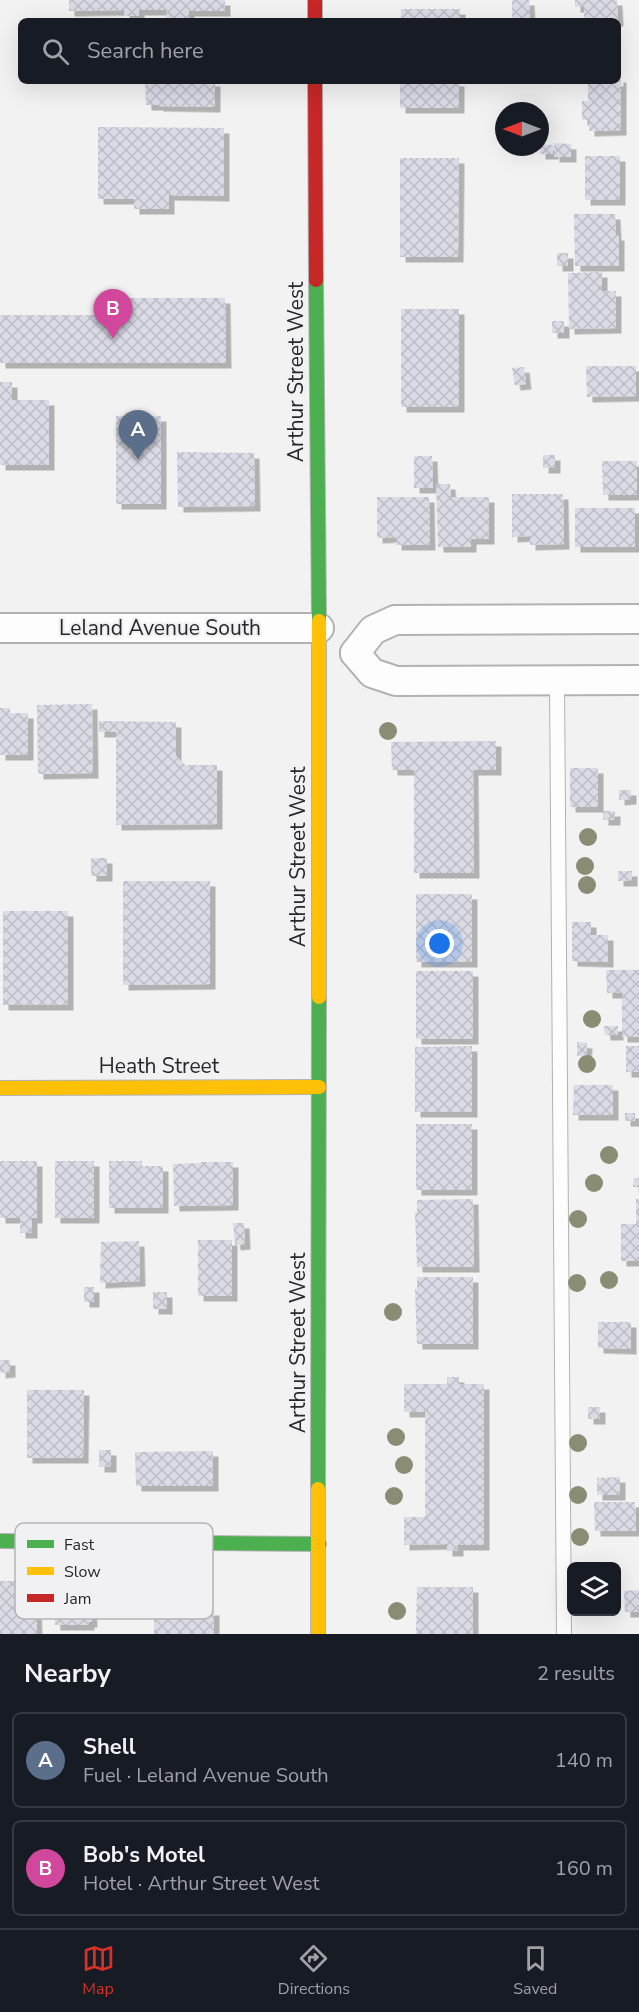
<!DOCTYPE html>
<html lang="en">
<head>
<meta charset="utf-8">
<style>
  :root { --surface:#171b24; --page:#20242c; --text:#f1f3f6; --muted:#9ea1a6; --line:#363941; --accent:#d93025 }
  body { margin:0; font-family:"Nunito Sans",sans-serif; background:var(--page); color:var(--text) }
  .controls { position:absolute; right:18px; bottom:18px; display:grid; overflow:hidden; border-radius:9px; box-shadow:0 6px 24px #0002 }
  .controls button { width:54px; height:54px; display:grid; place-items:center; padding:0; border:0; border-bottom:2px solid var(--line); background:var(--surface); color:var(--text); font:30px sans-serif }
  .compass { position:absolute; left:495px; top:102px; width:54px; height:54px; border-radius:50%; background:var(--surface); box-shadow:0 6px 24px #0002; rotate:270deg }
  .you { position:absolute; left:440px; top:944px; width:21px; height:21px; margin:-15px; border:4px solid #fff; border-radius:50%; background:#1a73e8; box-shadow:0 0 0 9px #1a73e833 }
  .badge { display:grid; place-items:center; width:39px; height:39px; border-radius:50%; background:var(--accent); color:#fff; font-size:20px; font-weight:700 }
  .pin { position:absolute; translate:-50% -50px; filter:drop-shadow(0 2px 3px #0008) }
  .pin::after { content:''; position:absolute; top:32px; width:21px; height:18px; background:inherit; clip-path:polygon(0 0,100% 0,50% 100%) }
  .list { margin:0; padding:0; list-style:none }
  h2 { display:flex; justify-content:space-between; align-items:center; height:78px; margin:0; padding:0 24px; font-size:26px }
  h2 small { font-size:20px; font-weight:400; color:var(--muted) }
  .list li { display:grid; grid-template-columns:39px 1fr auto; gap:18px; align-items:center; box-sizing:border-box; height:96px; margin:0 12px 12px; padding:0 12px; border:2px solid var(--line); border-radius:9px }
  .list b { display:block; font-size:22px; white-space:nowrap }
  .list p { margin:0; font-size:20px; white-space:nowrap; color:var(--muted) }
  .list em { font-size:20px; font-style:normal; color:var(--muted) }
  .icon { flex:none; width:33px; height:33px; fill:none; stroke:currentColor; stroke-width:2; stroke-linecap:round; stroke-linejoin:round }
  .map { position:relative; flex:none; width:639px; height:1634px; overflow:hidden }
  .search { position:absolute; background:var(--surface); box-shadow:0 6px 24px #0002; left:18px; right:18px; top:18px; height:66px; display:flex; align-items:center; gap:15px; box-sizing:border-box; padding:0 21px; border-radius:9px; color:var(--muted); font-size:22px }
  .sheet { height:294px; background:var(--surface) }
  nav { display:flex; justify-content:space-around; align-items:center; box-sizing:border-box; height:84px; border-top:2px solid var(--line); background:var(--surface); font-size:16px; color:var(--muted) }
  nav a { display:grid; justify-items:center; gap:3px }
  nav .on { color:var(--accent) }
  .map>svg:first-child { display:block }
</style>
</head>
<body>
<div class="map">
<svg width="639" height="1634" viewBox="0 0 639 1634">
  <defs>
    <pattern id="building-cross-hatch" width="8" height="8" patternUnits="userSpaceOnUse" patternTransform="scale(1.5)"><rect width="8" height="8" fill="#dbdbe6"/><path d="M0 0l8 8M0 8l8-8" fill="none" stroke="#bcbcc5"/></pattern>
    <filter id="shadow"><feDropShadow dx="5.5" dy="5.5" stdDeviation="0" flood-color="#0004"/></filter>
  </defs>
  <rect width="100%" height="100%" fill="#f2f2f2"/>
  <g fill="url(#building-cross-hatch)" filter="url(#shadow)">
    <polygon points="69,0 225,0 225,11 189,11 189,21 166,19 167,10 139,10 139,16 124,16 124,10 69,11"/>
    <polygon points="512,0 529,0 530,19 512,19"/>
    <polygon points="575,0 617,0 618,21 584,21 584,7 575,7"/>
    <rect x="401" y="9" width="59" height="12"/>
    <polygon points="618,77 621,77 621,130 589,131 589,120 582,120 582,101 588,101 588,81 618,81"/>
    <polygon points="145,81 215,81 215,107 158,106 158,105 146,105"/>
    <rect x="400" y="81" width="59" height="27"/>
    <polygon points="98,127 224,128 224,196 169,195 169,209 134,209 134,199 98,199"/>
    <polygon points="554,143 571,144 571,157 554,157"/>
    <polygon points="540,144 553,145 553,154 540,154"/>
    <rect x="585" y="156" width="35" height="44"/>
    <polygon points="400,158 459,158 458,257 400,257"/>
    <polygon points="574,214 615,214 616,235 619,235 619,266 575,266"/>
    <rect x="557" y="253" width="11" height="13"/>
    <polygon points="602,272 602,291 616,291 616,328 569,329 568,273"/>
    <polygon points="113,298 225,298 226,363 0,363 0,315 113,315"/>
    <rect x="401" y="309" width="58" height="98"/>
    <rect x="552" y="321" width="12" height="12"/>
    <polygon points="586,366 636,366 636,396 587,397"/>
    <polygon points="524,367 526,384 515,385 512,368"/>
    <polygon points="0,382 12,382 12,400 49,400 49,465 0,465"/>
    <rect x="116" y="416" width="45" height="88"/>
    <polygon points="177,452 254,453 255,506 178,507"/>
    <rect x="543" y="455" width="12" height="13"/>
    <polygon points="414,456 432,456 433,488 414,488"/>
    <polygon points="602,461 637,461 637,495 603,495"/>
    <polygon points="436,484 450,484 451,497 489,497 489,539 471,539 471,547 438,547"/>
    <polygon points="512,494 563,494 564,544 530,545 530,536 512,537"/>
    <polygon points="377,497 429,497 430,545 396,545 396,537 377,538"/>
    <rect x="575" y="508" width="60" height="39"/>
    <polygon points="92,704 93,773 38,774 37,705"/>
    <polygon points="0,708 10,708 10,713 28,713 28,755 0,755"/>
    <polygon points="99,721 176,722 176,756 185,765 217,765 217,824 116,825 116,732 99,732"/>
    <polygon points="496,741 496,770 473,770 474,873 414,873 414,770 392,770 391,742"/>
    <rect x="570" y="768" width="28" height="39"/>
    <polygon points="619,790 631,790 631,799 619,800"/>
    <rect x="603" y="811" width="12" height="9"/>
    <rect x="91" y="858" width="16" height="18"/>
    <rect x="618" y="871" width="14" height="10"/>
    <polygon points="123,881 210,881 210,984 123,985"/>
    <rect x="416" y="894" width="56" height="68"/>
    <rect x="3" y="911" width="65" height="94"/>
    <polygon points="572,922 591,922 591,935 608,935 608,962 572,961"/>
    <polygon points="606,970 639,970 639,1037 622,1037 622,993 607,993"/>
    <rect x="416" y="971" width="57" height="68"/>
    <polygon points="604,1026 618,1026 618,1035 605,1035"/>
    <polygon points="577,1042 587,1043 586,1056 577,1056"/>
    <polygon points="472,1046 472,1112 415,1112 415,1047"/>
    <rect x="626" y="1046" width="13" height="26"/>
    <polygon points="574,1085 613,1085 613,1115 573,1115"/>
    <rect x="625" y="1113" width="10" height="8"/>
    <rect x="416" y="1124" width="56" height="66"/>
    <polygon points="0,1161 37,1161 37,1218 32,1218 32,1233 20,1233 20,1218 0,1218"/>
    <rect x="55" y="1161" width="39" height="57"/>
    <polygon points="109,1161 142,1161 142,1166 163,1166 163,1208 109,1208"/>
    <polygon points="201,1162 233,1162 233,1205 174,1206 173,1164 201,1163"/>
    <polygon points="634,1178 639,1178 639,1187 633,1187"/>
    <polygon points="473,1199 474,1267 417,1267 415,1212 417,1212 417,1200"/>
    <polygon points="636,1199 639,1199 639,1261 621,1261 621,1224 636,1224"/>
    <polygon points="233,1223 244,1223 245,1244 235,1245"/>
    <rect x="198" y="1240" width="34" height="56"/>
    <polygon points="139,1241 140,1281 100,1283 101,1242"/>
    <polygon points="417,1277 473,1277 473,1344 417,1344 415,1289 417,1289"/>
    <rect x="84" y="1287" width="10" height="15"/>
    <rect x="153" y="1292" width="14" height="17"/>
    <polygon points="598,1322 631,1322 631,1349 598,1348"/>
    <polygon points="0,1360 10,1360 10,1372 0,1373"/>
    <polygon points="447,1377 459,1377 459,1384 484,1384 484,1545 458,1545 458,1551 447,1551 447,1544 404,1545 404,1517 425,1517 425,1412 404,1412 404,1384 447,1384"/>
    <polygon points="27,1390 84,1390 83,1458 27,1458"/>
    <rect x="588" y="1407" width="12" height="12"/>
    <rect x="99" y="1450" width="12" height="17"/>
    <polygon points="213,1451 213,1486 136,1486 135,1452"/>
    <polygon points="620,1477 620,1495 597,1495 597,1478"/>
    <polygon points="594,1502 635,1502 636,1531 595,1531"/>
    <polygon points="0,1581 33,1581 33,1589 36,1589 37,1634 0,1634"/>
    <polygon points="417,1587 473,1587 473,1634 416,1634"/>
    <polygon points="89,1588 89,1591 91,1591 92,1622 89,1622 89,1625 55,1625 53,1593 55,1593 55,1589"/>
    <polygon points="639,1590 639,1612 625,1612 624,1591"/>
    <polygon points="154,1610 180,1610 180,1613 189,1613 189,1610 214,1610 214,1634 154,1634"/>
  </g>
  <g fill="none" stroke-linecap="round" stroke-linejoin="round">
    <g stroke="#b2b2b2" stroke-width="16">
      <polyline id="lane" points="557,680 564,1634"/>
    </g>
    <g stroke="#b2b2b2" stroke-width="32">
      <g id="street">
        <polyline points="0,628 319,628"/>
        <polyline points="355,653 373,630 395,620 639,619"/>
        <polyline points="355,653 372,673 396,681 639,680"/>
      </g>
    </g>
    <g stroke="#b2b2b2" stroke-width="16">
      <g id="fast">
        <polyline points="316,280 319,621"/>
        <polyline points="318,1489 319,997"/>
        <polyline points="0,1541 319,1544"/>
      </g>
    </g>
    <g stroke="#b2b2b2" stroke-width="16">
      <g id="slow">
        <polyline points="319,997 319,621"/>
        <polyline points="0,1088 319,1087"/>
        <polyline points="318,1634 318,1489"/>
      </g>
    </g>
    <g stroke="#b2b2b2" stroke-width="16">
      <g id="jam">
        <polyline points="315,0 315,21"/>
        <polyline points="315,81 316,280"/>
      </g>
    </g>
    <use href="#lane" stroke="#fdfdfd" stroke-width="14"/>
    <use href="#street" stroke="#fdfdfd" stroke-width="28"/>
    <use href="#fast" stroke="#4caf50" stroke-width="14"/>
    <use href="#slow" stroke="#ffc107" stroke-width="14"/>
    <use href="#jam" stroke="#c62828" stroke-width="14"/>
  </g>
  <g fill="#8a8c74">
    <circle cx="388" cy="731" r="9"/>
    <circle cx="588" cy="837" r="9"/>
    <circle cx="585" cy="866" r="9"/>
    <circle cx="587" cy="885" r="9"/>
    <circle cx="592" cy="1019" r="9"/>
    <circle cx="587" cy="1064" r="9"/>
    <circle cx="609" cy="1155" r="9"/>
    <circle cx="594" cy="1183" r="9"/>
    <circle cx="578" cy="1219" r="9"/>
    <circle cx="609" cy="1280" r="9"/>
    <circle cx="577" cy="1283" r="9"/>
    <circle cx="393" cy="1312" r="9"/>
    <circle cx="396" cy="1437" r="9"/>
    <circle cx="578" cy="1443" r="9"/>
    <circle cx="404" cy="1465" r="9"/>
    <circle cx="578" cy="1495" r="9"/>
    <circle cx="394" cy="1496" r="9"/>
    <circle cx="580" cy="1537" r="9"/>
    <circle cx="397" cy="1611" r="9"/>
  </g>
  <g text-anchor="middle" stroke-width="4.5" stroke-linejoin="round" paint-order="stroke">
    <g font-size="21" fill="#272727" stroke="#f1f1f3">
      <text transform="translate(296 372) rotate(-90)" y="7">Arthur Street West</text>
      <text x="160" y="635">Leland Avenue South</text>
      <text transform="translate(298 857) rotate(-90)" y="7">Arthur Street West</text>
      <text x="159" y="1073">Heath Street</text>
      <text transform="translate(298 1343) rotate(-90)" y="7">Arthur Street West</text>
    </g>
  </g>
  <rect x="15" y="1523" width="198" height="96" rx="9" fill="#f1f1f3" stroke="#b4b4b6" stroke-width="1.5"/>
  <rect x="27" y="1540" width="27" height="8" fill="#4caf50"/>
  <rect x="27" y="1567" width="27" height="8" fill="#ffc107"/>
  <rect x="27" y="1594" width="27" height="8" fill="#c62828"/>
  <g font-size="16" fill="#272727">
    <text x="64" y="1550">Fast</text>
    <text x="64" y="1577">Slow</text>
    <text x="64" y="1604">Jam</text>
  </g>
</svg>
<div class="controls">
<button><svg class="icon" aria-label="layers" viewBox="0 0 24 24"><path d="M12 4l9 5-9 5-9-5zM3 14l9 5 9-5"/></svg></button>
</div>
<svg class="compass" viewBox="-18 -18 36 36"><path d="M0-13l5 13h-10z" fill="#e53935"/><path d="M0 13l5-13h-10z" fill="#9ea1a6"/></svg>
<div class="you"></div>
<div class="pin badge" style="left:138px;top:460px;background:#5c6f8a">A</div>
<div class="pin badge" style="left:113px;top:339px;background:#d1479c">B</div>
<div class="search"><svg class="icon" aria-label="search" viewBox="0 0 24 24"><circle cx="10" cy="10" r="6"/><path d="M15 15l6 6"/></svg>Search here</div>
</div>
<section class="sheet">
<h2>Nearby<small>2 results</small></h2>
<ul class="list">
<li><span class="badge" style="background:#5c6f8a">A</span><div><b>Shell</b><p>Fuel · Leland Avenue South</p></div><em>140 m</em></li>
<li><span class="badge" style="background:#d1479c">B</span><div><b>Bob's Motel</b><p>Hotel · Arthur Street West</p></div><em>160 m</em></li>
</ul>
</section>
<nav>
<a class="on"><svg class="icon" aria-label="map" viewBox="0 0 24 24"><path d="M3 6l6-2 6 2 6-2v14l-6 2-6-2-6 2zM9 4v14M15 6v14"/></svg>Map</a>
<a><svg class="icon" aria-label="directions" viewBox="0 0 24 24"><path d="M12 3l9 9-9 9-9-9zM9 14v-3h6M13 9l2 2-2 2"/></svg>Directions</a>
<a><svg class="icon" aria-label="saved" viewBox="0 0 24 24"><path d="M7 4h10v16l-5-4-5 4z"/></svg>Saved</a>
</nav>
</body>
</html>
